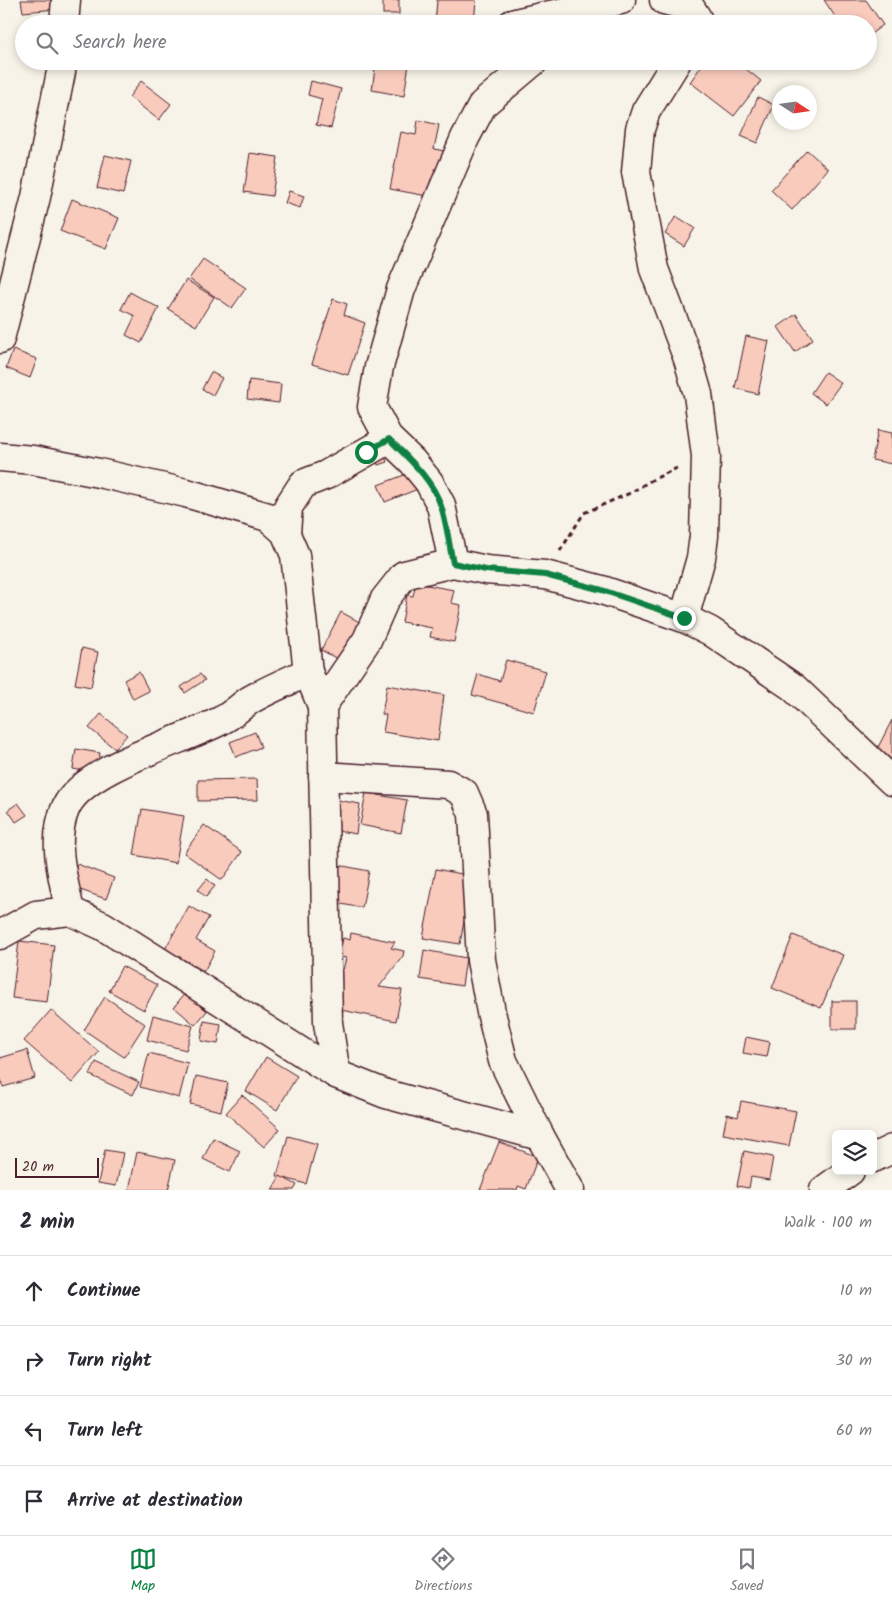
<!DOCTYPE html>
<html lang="en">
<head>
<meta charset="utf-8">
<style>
  :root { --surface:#fff; --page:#f2f2f3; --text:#2b2b33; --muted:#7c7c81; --line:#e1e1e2; --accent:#0b8043 }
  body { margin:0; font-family:Kalam,sans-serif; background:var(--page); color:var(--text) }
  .controls { position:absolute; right:15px; bottom:15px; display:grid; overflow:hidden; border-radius:8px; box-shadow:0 2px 8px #0003 }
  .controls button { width:45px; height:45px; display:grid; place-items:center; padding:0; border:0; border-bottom:1px solid var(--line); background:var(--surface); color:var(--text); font:25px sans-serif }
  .compass { position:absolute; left:772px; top:85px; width:45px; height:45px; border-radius:50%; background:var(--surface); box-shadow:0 2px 8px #0003; rotate:102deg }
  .scale { position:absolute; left:15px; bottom:12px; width:84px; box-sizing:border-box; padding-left:5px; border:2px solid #4a1f2b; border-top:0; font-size:14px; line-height:18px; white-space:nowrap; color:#4a1f2b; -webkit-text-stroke:4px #f7f3e8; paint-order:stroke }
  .stop { position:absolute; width:15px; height:15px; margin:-11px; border:4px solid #0b8043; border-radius:50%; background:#fff }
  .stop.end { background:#0b8043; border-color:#fff; box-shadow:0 1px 5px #0008 }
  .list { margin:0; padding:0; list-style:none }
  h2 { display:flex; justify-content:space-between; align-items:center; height:65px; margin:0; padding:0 20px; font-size:21px }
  h2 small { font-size:16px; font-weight:400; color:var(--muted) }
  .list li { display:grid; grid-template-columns:32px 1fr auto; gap:15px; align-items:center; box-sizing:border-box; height:70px; padding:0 20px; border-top:1px solid var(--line) }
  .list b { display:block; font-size:19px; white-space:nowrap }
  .list em { font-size:16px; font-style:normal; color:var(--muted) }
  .icon { flex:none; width:28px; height:28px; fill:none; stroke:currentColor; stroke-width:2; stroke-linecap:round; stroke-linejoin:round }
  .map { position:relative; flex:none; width:892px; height:1190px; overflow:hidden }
  .search { position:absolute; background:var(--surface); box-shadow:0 2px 8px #0003; left:15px; right:15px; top:15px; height:55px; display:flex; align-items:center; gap:12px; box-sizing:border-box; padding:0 18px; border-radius:28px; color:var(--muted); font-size:19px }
  .sheet { height:345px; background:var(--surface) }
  nav { display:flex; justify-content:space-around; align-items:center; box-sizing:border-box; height:70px; border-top:1px solid var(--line); background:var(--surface); font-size:14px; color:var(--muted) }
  nav a { display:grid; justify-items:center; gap:2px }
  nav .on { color:var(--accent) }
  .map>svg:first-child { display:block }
</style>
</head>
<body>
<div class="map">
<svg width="892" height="1190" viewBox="0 0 892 1190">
  <rect width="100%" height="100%" fill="#f7f3e8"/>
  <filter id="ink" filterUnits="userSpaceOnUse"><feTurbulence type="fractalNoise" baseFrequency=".02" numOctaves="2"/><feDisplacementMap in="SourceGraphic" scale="10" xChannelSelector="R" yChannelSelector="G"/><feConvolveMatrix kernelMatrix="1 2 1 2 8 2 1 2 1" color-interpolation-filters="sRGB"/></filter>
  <g filter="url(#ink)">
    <g fill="#f9cbbd" stroke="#4a1f2b">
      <polygon points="21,0 56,0 57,9 23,12"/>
      <rect x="383" y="0" width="16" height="14"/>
      <polygon points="437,0 476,0 474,24 435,24"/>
      <polygon points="824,0 866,0 883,25 868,36 868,24 840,24"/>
      <polygon points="376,61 393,61 409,64 404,96 372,90"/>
      <polygon points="705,61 736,61 761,81 734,116 690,82"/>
      <polygon points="141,81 171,104 159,120 129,97"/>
      <polygon points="311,81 341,89 331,128 316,125 322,99 308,95"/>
      <polygon points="758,97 774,105 757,143 741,136"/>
      <polygon points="418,120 439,125 434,149 445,151 439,181 431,179 427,196 390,189 401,132 416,135"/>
      <polygon points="807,150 828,169 792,210 771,190"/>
      <polygon points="250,153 278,157 272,196 244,192"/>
      <polygon points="105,155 131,161 123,194 97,188"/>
      <polygon points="289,191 304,196 300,208 285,203"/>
      <polygon points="72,199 119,218 106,249 60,231"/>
      <polygon points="676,216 695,228 684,246 665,234"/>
      <polygon points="203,259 246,288 232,308 189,279"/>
      <polygon points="186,280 214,297 196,326 168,309"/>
      <polygon points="130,292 159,308 141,343 126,335 135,316 121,309"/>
      <polygon points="333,299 347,304 344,315 365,323 348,375 312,364"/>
      <polygon points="796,314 813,339 795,352 778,327"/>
      <polygon points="746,336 769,341 758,394 735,388"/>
      <polygon points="13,350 37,359 30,378 6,368"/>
      <polygon points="211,372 222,378 213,395 202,389"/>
      <polygon points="825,372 841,383 826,404 811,393"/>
      <polygon points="249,380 281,384 279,403 247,399"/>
      <polygon points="878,430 892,433 892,464 872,460"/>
      <polygon points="382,448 387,462 378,465 373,451"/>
      <polygon points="412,472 418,489 385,502 378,485"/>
      <polygon points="416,583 454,590 451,603 461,605 454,642 430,637 432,628 402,622 407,595 413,596"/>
      <polygon points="341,612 365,625 345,663 321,650"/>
      <polygon points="82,648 98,652 91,687 75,684"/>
      <polygon points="506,660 546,671 534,712 472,695 478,674 500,681"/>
      <polygon points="139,672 149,691 133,699 124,680"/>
      <polygon points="200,674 205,680 185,693 181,687"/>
      <polygon points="387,685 444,695 438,741 383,732 386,715 382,714"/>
      <polygon points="101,714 127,735 115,749 89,728"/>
      <polygon points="892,720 892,765 874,755"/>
      <polygon points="255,732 261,747 236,757 230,742"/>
      <polygon points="76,749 100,753 97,773 73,769"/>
      <polygon points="257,779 258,800 198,801 198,780"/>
      <polygon points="366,793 407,800 401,833 360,825"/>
      <polygon points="337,800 360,804 356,834 333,830"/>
      <polygon points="18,803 27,815 16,822 8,810"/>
      <polygon points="142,809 184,816 176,863 134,855"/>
      <polygon points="204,825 242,852 222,880 184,853"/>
      <polygon points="77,864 114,878 106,899 69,886"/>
      <polygon points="338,865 369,871 362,908 331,902"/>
      <polygon points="436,869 472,876 460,944 423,938"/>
      <polygon points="207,879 215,886 206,897 198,890"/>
      <polygon points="189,906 209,917 196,940 215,951 204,971 165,949"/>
      <polygon points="351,933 395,942 391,948 404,951 403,956 379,987 402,990 396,1021 336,1009 338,969 343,970 346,958 339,957 343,938 350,940"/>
      <polygon points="793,935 843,955 821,1008 772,988"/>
      <polygon points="19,941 54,945 47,1002 12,998"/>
      <polygon points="424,950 466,958 462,986 420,979"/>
      <polygon points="122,966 157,985 144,1010 109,991"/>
      <polygon points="185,993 207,1011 195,1025 174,1007"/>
      <polygon points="105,997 145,1024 124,1057 84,1030"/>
      <rect x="832" y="1001" width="24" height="28"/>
      <polygon points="51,1010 99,1052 72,1083 24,1041"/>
      <polygon points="153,1015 193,1026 186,1050 147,1040"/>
      <polygon points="204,1021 221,1024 218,1044 201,1041"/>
      <polygon points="746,1037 770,1042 767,1057 743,1053"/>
      <polygon points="27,1050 35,1078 3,1087 0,1077 0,1058"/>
      <polygon points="149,1053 188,1063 179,1098 140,1087"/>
      <polygon points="266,1057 297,1076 277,1110 246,1091"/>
      <polygon points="96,1062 139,1082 133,1095 90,1075"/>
      <polygon points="196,1076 228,1083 221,1111 190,1104"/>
      <polygon points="242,1095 280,1129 264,1147 226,1113"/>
      <polygon points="741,1101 796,1111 789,1146 723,1134 727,1114 738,1117"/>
      <polygon points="288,1136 317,1144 306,1184 277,1176"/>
      <polygon points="213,1138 240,1151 230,1172 203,1159"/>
      <polygon points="499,1142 538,1157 526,1189 518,1186 517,1190 480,1190"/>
      <polygon points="105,1150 123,1153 116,1186 98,1183"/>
      <polygon points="744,1151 773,1157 769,1180 751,1177 749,1188 737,1186"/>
      <polygon points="137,1152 175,1160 168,1190 129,1190"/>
      <polygon points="280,1176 297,1185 294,1190 272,1190"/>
    </g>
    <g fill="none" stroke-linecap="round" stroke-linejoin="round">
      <g stroke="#4a1f2b" stroke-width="31">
        <g id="street">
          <polyline points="664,0 690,7 697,18 695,24"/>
          <polyline points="64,24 66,0"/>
          <path d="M512,24C548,14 584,9 621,0"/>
          <polyline points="677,61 646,111 640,129 636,172 654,269 688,359 698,394 706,456 704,536 701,558 684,618"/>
          <polyline points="0,339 36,197 61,72 62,61"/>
          <polyline points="0,457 33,460 99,473 186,493 268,517 285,532 295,555 308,672 322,706"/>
          <polyline points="286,533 288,507 303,484 326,475 389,439"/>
          <polyline points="453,563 441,505 429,482 412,461 389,439 372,407 379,367 401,289 465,138 483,104 534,61"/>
          <polyline points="323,776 448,784 464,793 473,814 481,960 491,1012 503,1061 540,1136 570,1190"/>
          <path d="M70,911C63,878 51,840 66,807C85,767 183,741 222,720C232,715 241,706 250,700C269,689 289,681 308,672"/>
          <polyline points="0,935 36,915 70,911 103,926 336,1074 386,1094 540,1136"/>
          <polyline points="336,1074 328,1023 322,706 367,640 385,599 404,575 453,563 486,570 545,575 602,590 684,618 710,631 793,687 892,781"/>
          <polyline points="873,1158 892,1149"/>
          <polyline points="824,1190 850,1171"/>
        </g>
      </g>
      <polyline stroke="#4a1f2b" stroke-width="3" stroke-dasharray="5 4" stroke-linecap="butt" points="560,551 584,513 630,493 650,481 677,468"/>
      <use href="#street" stroke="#f7f3e8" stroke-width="28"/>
    </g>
  </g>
  <g fill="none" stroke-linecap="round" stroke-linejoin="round" filter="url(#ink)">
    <path stroke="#0b8043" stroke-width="6" d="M366,452L389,439C409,459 432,479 441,506C447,524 449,545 453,563L486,570L545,575L602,590L684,618"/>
  </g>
</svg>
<div class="controls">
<button><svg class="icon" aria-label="layers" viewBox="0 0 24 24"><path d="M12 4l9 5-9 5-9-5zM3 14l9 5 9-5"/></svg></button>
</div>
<svg class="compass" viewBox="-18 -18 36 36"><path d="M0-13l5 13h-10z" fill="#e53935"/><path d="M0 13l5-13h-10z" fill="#7c7c81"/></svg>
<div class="scale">20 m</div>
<div class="stop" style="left:366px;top:452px"></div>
<div class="stop end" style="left:684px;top:618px"></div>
<div class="search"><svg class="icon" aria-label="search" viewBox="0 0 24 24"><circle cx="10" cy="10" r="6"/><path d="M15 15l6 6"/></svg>Search here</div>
</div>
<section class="sheet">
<h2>2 min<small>Walk · 100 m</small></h2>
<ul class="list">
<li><svg class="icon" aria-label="ahead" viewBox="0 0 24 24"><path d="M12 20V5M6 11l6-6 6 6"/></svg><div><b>Continue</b></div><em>10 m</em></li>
<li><svg class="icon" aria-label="right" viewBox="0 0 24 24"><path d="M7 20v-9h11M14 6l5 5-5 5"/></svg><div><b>Turn right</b></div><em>30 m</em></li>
<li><svg class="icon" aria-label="left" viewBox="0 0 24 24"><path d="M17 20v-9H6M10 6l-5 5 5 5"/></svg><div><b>Turn left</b></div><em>60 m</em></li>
<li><svg class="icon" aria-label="arrive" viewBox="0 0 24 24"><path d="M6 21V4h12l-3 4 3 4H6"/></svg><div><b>Arrive at destination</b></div></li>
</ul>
</section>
<nav>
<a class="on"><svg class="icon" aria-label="map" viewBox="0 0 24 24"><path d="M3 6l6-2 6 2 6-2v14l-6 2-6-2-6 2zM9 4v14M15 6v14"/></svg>Map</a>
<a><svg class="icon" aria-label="directions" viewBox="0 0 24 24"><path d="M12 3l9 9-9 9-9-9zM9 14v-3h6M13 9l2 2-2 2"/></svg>Directions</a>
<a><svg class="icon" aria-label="saved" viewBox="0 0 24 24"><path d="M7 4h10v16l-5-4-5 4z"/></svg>Saved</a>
</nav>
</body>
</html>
